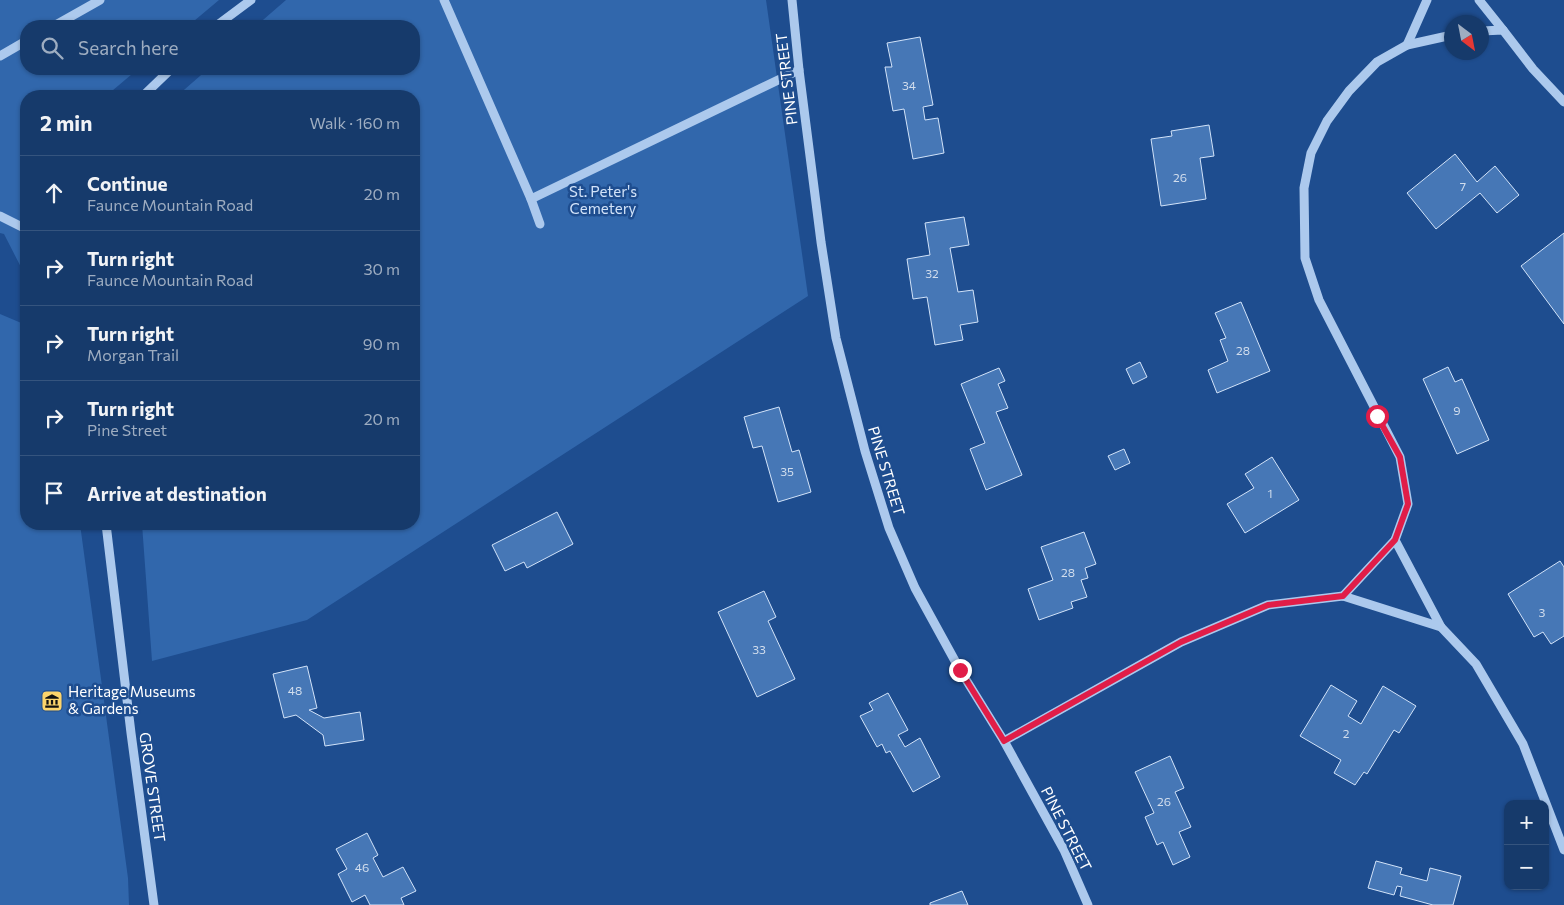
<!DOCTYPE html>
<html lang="en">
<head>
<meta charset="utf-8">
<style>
  :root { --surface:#163a6b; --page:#234573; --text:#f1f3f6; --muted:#9eadc1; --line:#35547e }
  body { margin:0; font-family:Commissioner,sans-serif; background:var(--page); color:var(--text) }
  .controls { position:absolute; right:15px; bottom:15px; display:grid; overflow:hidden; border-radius:10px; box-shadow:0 1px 4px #0004 }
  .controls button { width:45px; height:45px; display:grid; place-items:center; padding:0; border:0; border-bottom:1px solid var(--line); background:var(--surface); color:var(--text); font:25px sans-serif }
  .compass { position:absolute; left:1444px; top:15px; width:45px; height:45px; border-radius:50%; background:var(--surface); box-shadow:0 1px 4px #0004; rotate:148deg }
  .stop { position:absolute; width:15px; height:15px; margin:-11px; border:4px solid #e11d48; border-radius:50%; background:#fff }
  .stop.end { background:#e11d48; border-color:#fff; box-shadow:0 1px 5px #0008 }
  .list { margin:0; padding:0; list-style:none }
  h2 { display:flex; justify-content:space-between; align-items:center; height:65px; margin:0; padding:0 20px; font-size:21px }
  h2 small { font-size:16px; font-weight:400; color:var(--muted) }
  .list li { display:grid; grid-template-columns:32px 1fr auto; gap:15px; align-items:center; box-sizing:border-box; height:75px; padding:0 20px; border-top:1px solid var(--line) }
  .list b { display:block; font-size:19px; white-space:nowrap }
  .list p { margin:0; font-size:16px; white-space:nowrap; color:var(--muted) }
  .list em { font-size:16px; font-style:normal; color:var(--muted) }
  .icon { flex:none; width:28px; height:28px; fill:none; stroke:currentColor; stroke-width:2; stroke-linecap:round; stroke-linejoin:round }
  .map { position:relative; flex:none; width:1564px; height:905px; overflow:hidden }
  .search { position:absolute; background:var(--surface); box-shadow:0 1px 4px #0004; left:20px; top:20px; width:400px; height:55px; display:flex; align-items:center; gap:12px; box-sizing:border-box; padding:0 18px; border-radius:20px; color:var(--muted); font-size:19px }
  .panel { position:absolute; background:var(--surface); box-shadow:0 1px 4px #0004; left:20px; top:90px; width:400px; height:440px; border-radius:20px }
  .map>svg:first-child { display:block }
</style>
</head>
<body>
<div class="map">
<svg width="1564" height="905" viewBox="0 0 1564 905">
  <rect width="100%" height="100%" fill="#1e4d8f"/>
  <g fill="#3167ac">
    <polygon points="0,0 219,0 188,26 26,26 26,69 138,69 106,96 26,96 26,277 4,234 0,233"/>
    <polygon points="286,0 766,0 808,296 307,620 152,661 142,524 414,524 414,96 177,96 208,69 414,69 414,26 256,26"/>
    <polygon points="0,314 26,325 26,524 80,524 128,878 129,905 0,905"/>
  </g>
  <g fill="#4677b6" stroke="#d2e3f9">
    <polygon points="920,37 933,105 923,107 925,120 938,118 944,153 913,159 904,109 893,111 885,67 892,67 887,43"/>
    <polygon points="1209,125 1214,156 1200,158 1206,199 1161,206 1151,139 1172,136 1171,131"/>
    <polygon points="1455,154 1477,182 1495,166 1519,195 1497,213 1480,193 1436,229 1407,193"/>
    <polygon points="964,217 969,245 950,248 958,292 973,290 978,322 960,325 963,340 935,345 927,297 913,299 907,259 930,255 925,223"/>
    <polygon points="1564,233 1564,324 1521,266"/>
    <polygon points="1241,302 1270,371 1217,393 1208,370 1228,361 1220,340 1226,338 1215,313"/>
    <polygon points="1140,362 1147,377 1133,384 1126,369"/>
    <polygon points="1448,367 1455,382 1462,379 1489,440 1457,454 1423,379"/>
    <polygon points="999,368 1005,381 998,384 1008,408 996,412 1022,475 986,490 970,449 985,443 961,384"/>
    <polygon points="779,407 792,452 799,450 811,492 778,502 762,446 753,448 744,417"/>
    <polygon points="1124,449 1130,463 1115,470 1108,456"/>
    <polygon points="1272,457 1299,500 1245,533 1227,504 1254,488 1245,474"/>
    <polygon points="557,512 573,544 527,568 524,562 505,571 492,545"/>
    <polygon points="1084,532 1096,564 1085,568 1088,578 1081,580 1087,597 1071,602 1073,608 1039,620 1028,589 1053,580 1041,547"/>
    <polygon points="1560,561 1564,567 1564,636 1551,644 1543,632 1534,637 1508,594"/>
    <polygon points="764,591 776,617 768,621 795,679 757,697 718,612"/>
    <polygon points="307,666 317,708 309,710 324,718 360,712 364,740 325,746 323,735 296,715 284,718 273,674"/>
    <polygon points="1331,685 1357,701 1348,716 1361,724 1383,686 1416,706 1399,733 1394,730 1367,774 1364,772 1355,785 1334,773 1341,760 1300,736"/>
    <polygon points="888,693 908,730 898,735 905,747 920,738 940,777 913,792 890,751 886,753 882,744 877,747 860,716 873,710 869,703"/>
    <polygon points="1170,756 1184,788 1175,792 1191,827 1179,832 1190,857 1173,865 1163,842 1157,845 1145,817 1154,813 1135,772"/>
    <polygon points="367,833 378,855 373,858 383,877 403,867 416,891 401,898 404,905 370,905 365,895 352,902 338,874 347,869 336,849"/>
    <polygon points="1376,861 1402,868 1400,874 1427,881 1430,868 1461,876 1453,905 1433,905 1400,896 1402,887 1397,886 1394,895 1368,888"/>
    <polygon points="962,891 968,905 930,905 930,903"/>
  </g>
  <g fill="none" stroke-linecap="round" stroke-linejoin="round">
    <g stroke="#acc9ed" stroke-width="9">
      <polyline points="444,0 531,199 799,70"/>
      <polyline points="792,0 799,70 821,242 836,338 865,451 889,528 915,588 960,670 1004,741 1064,850 1088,905"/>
      <polyline points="1479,0 1503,30"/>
      <polyline points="54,26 100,0"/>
      <polyline points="216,26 251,0"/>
      <polyline points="1482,31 1503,30 1533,69 1564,102"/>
      <polyline points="1407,45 1427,0"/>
      <polyline points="0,56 26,41"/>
      <polyline points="143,96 171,69"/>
      <polyline points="531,199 540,224"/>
      <polyline points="0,216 26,229"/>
      <polyline points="106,524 131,733 154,905"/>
      <polyline points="1395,540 1441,627"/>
      <polyline points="1343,596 1395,540 1408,504 1400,457 1319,300 1305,258 1304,188 1311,153 1327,121 1349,91 1377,62 1407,45 1452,35"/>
      <polyline points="1004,741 1181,642 1268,605 1343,596 1441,627 1476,664 1523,744 1564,850"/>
    </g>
  </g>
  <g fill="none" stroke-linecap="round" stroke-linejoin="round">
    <polyline stroke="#e11d48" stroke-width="6" points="960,670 1004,741 1181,642 1268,605 1343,596 1395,540 1408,504 1400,457 1377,416"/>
  </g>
  <defs>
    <g id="museum-square" transform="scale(1.125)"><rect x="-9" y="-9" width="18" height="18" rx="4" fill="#fcd46b" stroke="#1e4d8f"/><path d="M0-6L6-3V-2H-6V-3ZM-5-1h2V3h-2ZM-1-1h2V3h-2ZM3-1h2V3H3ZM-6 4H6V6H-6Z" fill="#111"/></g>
  </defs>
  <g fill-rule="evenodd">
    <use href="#museum-square" x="52" y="701"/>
  </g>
  <g text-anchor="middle" stroke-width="5" stroke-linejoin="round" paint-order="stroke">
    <g font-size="12" fill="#d1dded">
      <text x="909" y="90">34</text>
      <text x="1180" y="182">26</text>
      <text x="1463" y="191">7</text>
      <text x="932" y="278">32</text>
      <text x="1243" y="355">28</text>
      <text x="1457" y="415">9</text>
      <text x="787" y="476">35</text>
      <text x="1270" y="498">1</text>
      <text x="1068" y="577">28</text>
      <text x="1542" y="617">3</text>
      <text x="759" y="654">33</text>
      <text x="295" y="695">48</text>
      <text x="1346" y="738">2</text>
      <text x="1164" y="806">26</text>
      <text x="362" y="872">46</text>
    </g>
    <g font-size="15" fill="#fff" stroke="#1e4d8f">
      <text transform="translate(787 79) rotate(-97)" y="5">PINE STREET</text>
      <text transform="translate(886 471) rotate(73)" y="5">PINE STREET</text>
      <text transform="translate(152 787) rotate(82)" y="5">GROVE STREET</text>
      <text transform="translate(1066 829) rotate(63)" y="5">PINE STREET</text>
    </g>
    <g font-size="15" fill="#d2e3f9" stroke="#1e4d8f">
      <text x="603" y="197">St. Peter's<tspan x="603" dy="17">Cemetery</tspan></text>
    </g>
    <g font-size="15" fill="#fff" stroke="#1e4d8f" text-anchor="start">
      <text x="68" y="697">Heritage Museums<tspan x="68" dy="17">&amp; Gardens</tspan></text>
    </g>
  </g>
</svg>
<div class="controls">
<button>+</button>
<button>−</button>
</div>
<svg class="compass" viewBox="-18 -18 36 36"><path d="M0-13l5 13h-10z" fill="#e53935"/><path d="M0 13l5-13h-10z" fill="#9eadc1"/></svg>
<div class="stop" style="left:1377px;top:416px"></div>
<div class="stop end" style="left:960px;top:670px"></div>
<div class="search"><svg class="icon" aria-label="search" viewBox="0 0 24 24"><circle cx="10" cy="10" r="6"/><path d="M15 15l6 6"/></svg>Search here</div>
<section class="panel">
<h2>2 min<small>Walk · 160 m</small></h2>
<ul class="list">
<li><svg class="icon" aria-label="ahead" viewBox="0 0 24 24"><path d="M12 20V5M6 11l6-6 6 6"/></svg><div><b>Continue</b><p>Faunce Mountain Road</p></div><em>20 m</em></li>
<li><svg class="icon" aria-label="right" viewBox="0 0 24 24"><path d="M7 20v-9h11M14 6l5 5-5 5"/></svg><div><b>Turn right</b><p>Faunce Mountain Road</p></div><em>30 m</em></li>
<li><svg class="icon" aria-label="right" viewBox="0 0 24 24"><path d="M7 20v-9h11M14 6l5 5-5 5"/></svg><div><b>Turn right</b><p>Morgan Trail</p></div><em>90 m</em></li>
<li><svg class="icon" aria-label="right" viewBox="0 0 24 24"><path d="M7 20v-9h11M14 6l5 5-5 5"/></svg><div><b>Turn right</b><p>Pine Street</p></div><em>20 m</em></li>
<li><svg class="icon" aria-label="arrive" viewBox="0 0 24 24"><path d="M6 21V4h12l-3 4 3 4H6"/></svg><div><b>Arrive at destination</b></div></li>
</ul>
</section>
</div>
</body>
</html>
